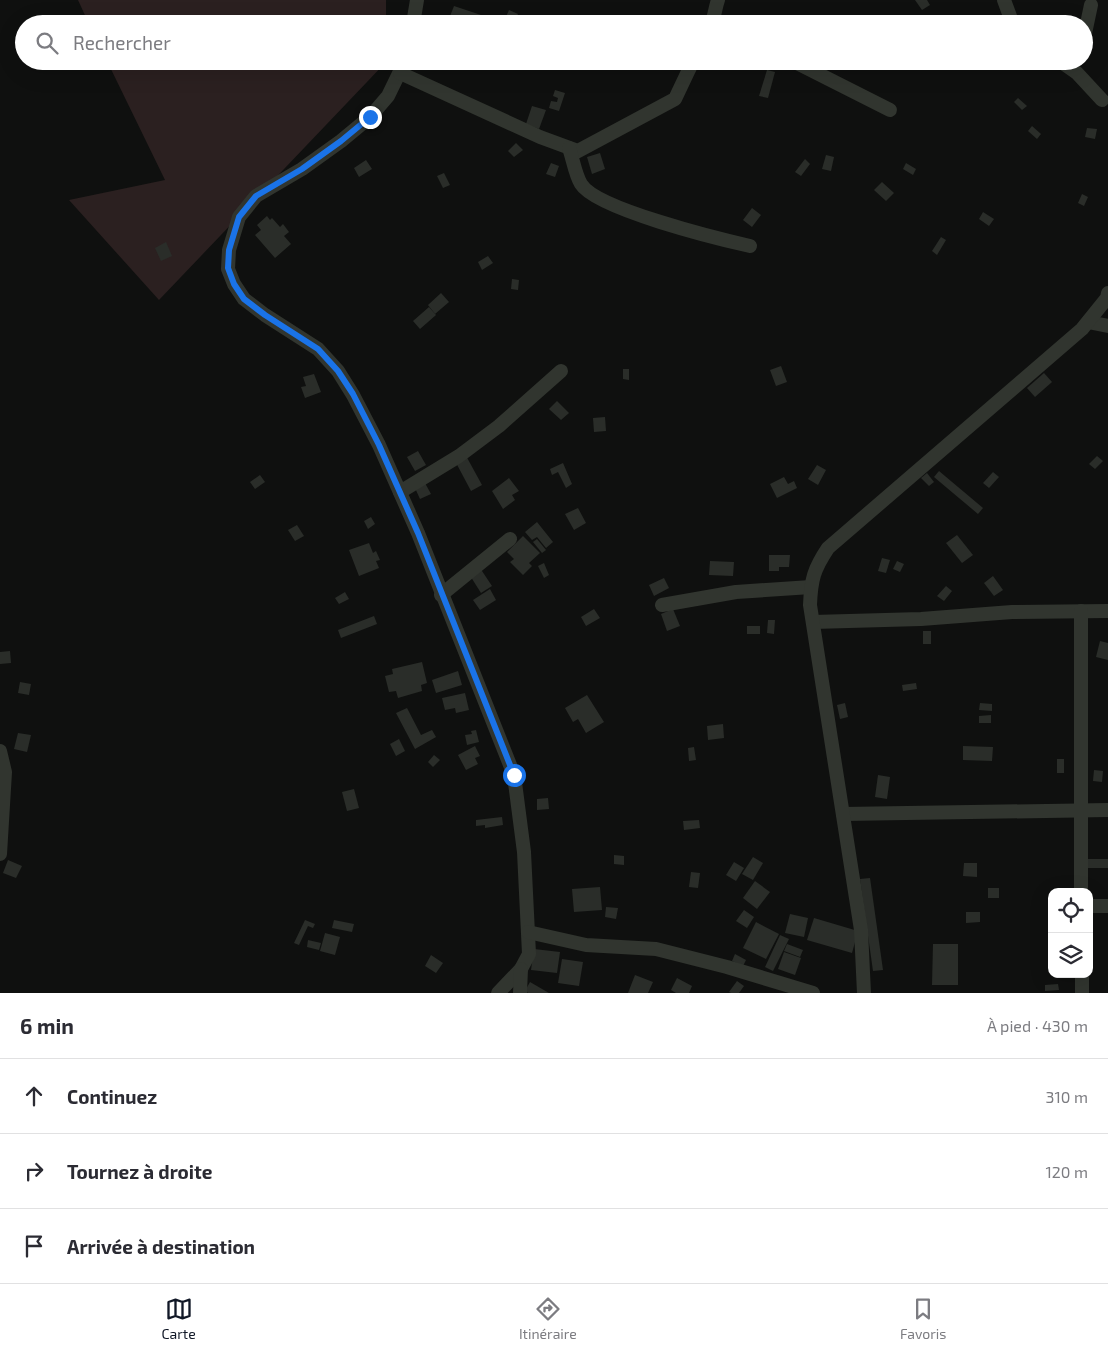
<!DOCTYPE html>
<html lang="fr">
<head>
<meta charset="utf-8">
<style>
  :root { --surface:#fff; --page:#f7f7f7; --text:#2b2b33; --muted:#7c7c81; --line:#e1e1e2; --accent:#111827 }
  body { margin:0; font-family:"Exo 2",sans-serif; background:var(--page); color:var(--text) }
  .controls { position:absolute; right:15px; bottom:15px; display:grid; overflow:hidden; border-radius:10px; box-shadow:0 5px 20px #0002 }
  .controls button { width:45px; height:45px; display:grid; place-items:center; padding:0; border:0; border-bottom:1px solid var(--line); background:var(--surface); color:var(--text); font:25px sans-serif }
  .stop { position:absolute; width:15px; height:15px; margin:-11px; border:4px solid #1a73e8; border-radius:50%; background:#fff }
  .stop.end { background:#1a73e8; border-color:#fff; box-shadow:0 1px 5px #0008 }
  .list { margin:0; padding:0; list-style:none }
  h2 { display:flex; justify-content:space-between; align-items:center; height:65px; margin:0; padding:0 20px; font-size:21px }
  h2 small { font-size:16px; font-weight:400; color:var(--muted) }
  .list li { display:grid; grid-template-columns:32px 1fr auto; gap:15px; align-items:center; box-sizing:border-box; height:75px; padding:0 20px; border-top:1px solid var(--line) }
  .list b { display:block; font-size:19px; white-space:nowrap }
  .list em { font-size:16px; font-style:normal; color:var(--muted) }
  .icon { flex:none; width:28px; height:28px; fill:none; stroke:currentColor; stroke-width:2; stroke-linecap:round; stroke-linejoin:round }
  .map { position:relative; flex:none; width:1108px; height:993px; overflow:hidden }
  .search { position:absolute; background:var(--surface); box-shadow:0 5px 20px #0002; left:15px; right:15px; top:15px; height:55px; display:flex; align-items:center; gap:12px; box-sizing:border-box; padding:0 18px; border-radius:28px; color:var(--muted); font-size:19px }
  .sheet { height:290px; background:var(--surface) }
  nav { display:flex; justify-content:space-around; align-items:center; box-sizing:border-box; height:70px; border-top:1px solid var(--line); background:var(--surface); font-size:14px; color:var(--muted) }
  nav a { display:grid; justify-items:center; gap:2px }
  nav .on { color:var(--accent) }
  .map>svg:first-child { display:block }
</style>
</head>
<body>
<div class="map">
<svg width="1108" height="993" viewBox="0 0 1108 993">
  <rect width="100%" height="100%" fill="#0f100f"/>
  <g fill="#2b2020">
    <polygon points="78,0 386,0 386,24 89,24"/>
    <polygon points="107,61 387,61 159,300 69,200 165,180"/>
  </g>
  <g fill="#2a2d29">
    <polygon points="915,0 927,0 930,5 922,10"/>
    <polygon points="454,6 484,16 481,24 447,24"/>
    <polygon points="509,10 518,14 514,23 505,19"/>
    <polygon points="767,70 775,72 768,98 759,96"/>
    <polygon points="555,90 565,93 559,111 549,108 551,101 557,102 558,98 553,96"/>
    <polygon points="1018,98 1027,106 1022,110 1014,102"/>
    <polygon points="532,106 546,110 539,129 526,124"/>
    <polygon points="1032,126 1041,134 1037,139 1028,131"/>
    <polygon points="1087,128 1097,129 1095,139 1085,137"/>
    <polygon points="516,143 523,150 514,157 508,151"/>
    <polygon points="600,153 605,169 592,174 587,157"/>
    <polygon points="826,155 834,157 831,171 822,169"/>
    <polygon points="805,159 810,164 801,176 795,172"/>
    <polygon points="366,160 372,169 359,177 354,168"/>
    <polygon points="551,163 559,166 555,177 546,174"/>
    <polygon points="906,163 916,169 913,175 903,169"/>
    <polygon points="444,173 450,185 443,188 437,176"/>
    <polygon points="882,182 894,193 886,201 874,190"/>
    <polygon points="1082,194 1088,197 1084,206 1078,203"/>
    <polygon points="752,208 761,215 752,227 743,220"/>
    <polygon points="983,212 994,219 989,226 979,219"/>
    <polygon points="267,216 270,220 272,218 280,227 283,224 289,232 284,236 291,244 275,258 255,235 261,230 257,225"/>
    <polygon points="941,237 946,240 937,255 932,251"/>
    <polygon points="166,242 172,256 161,261 155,248"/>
    <polygon points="488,256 493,263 482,270 478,262"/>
    <polygon points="512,279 519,280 518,290 511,289"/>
    <polygon points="441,293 449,302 435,314 428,305"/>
    <polygon points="429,307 436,315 420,329 413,321"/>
    <polygon points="781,366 787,382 776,386 770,370"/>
    <polygon points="623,369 629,369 629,380 623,379"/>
    <polygon points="1044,373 1052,382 1035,397 1027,388"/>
    <polygon points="314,374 321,392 305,398 301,387 306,386 303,377"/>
    <polygon points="557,401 569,413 561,420 549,409"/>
    <polygon points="605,417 606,431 594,432 593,418"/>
    <polygon points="418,451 426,465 415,471 407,457"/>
    <polygon points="465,454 482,485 471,491 454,459"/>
    <polygon points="1097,456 1103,461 1095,469 1089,464"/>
    <polygon points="563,463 572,484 566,488 558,472 552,475 550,469"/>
    <polygon points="817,465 826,470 818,485 808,479"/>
    <polygon points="939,471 983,508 978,514 934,477"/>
    <polygon points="993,472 999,477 989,488 983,483"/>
    <polygon points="927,473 934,482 929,486 921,478"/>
    <polygon points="260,475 265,482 255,489 250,482"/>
    <polygon points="784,477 788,484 794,481 797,488 777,498 770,484"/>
    <polygon points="509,478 519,491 512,495 515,500 503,509 492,491"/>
    <polygon points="425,483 431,494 420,499 415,488"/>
    <polygon points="578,508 586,523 574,530 565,514"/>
    <polygon points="371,517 375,524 368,529 364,521"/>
    <polygon points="537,522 553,542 546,548 537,537 532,540 525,532"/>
    <polygon points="297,525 304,536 295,541 288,530"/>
    <polygon points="957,535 973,555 962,563 946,543"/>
    <polygon points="523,536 540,553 529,563 532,566 523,575 510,562 514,559 507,552"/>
    <polygon points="537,539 546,550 542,553 533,542"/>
    <polygon points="369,543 373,553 376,551 380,560 376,561 379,568 359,576 349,550"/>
    <polygon points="769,555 790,555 789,567 779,567 779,571 769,571"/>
    <polygon points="882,558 890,560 886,573 878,571"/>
    <polygon points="710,561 734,562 733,576 709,575"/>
    <polygon points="897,561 904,564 900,572 893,569"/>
    <polygon points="544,563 549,575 544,578 538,566"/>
    <polygon points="480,568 492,586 481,593 469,574"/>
    <polygon points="993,576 1003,590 994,596 984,583"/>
    <polygon points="664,578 669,588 654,596 649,585"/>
    <polygon points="946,586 952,591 944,601 937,596"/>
    <polygon points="490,589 496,600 480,610 473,600"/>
    <polygon points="345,592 349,599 339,604 335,598"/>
    <polygon points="594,609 600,618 586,626 581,617"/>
    <polygon points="673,609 680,626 667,631 661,614"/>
    <polygon points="374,616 377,624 341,638 338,630"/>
    <polygon points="768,620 775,620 774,634 767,633"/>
    <rect x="747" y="626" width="13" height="8"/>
    <rect x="923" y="631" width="8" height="13"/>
    <polygon points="1100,641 1108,643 1108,660 1096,657"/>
    <polygon points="10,651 11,663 0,664 0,652"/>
    <polygon points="422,662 427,683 421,685 422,691 398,698 396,691 389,692 385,676 393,674 392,669"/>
    <polygon points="458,671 462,685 436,693 432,680"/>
    <polygon points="20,682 31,684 29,695 18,693"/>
    <polygon points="916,683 917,689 903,691 902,685"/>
    <polygon points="465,693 469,710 456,713 455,708 445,710 442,698"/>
    <polygon points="587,695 604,722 586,733 578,719 573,722 565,708"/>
    <polygon points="845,703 848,717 840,719 837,705"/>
    <polygon points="980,703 992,704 992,711 979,710"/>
    <polygon points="407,708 421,735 432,730 436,737 415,749 396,713"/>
    <polygon points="991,715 991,723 979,723 979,716"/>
    <polygon points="723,724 724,738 708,740 707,726"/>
    <polygon points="476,730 479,742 467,745 465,735 472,734 471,731"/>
    <polygon points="18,733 31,735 27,752 14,749"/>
    <polygon points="399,739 405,751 396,756 390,744"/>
    <polygon points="475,746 480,756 475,758 478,764 466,770 458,755"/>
    <polygon points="963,746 993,747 992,761 963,760"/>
    <polygon points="694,747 696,760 689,761 688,748"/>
    <polygon points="434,755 440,760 433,767 428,762"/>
    <rect x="1057" y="759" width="7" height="14"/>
    <polygon points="1094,770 1103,771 1102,782 1093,781"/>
    <polygon points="878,775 890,777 887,799 875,797"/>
    <polygon points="354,789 359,808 347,811 342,792"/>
    <polygon points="548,798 549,809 537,810 537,799"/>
    <polygon points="502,817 503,825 485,828 485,825 476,826 476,820"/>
    <polygon points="699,820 700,828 684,830 683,821"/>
    <polygon points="614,855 624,856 624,865 614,864"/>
    <polygon points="753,857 763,863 753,880 742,874"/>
    <rect x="1085" y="859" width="23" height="9"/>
    <polygon points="8,860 22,866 16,878 3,873"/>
    <polygon points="734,862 744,868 736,881 726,875"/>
    <polygon points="964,863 977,863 977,877 963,876"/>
    <polygon points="691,872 700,873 698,888 689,887"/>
    <polygon points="870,878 883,970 873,971 860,879"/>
    <polygon points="755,881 770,892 757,909 743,898"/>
    <polygon points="600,887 602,910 574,912 572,889"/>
    <rect x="988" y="888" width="11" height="10"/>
    <polygon points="606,907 618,908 616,919 605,917"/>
    <polygon points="744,910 754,917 747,928 736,921"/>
    <polygon points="966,912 980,912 980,922 966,923"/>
    <polygon points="790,914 808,918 804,937 785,933"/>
    <polygon points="814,918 858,931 852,953 807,940"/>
    <polygon points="305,920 315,924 313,928 308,926 299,945 294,943"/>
    <polygon points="334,920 354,924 352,932 332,928"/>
    <polygon points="756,922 779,934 766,959 743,948"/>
    <polygon points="325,933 340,937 335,955 320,951"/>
    <polygon points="780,935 789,939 773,971 765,967"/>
    <polygon points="308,940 321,943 319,950 307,947"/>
    <polygon points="787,944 803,950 800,957 784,951"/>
    <polygon points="933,944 958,944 958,985 932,985"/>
    <polygon points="534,949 560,952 557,973 531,970"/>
    <polygon points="784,952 801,958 795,975 778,969"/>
    <polygon points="735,954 746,960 743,966 732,961"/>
    <polygon points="431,955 443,963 436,973 425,966"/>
    <polygon points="562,959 583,962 579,986 558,983"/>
    <polygon points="635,975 653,982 648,993 628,993"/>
    <polygon points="677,978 692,986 689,993 676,993 671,990"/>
    <polygon points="737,981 744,986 739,993 731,993 729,992"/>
    <polygon points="530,982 549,993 528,993 525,991"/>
    <polygon points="1058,984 1059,990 1045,991 1045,985"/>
  </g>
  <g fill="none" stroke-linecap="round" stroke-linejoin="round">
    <g stroke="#31352f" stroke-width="14">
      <polyline points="1004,0 1011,19 1015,24"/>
      <polyline points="413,24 417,0"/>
      <path d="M711,24C715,16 715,8 718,0"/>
      <polyline points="1084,38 1091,5"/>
      <polyline points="405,61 388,96 370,117 341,141 302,169 256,196 239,217 229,250 228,269 234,284 244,299 265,315 318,349 338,371 353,395 379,445 418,533 514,775 524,852 529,954 521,969 498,993"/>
      <polyline points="793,61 890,110"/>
      <polyline points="1060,61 1077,73 1102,100"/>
      <polyline points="400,73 540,137 578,151 675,99 693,61"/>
      <path d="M569,148C573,159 575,174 581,184C596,209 719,239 750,246"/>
      <polyline points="1088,322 1108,326"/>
      <polyline points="400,492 459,456 499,426 561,371"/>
      <polyline points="441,595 510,539"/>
      <polyline points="662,605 736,592 811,587"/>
      <polyline points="813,622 921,619 1012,612 1108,611"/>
      <polyline points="0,751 5,772 0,854"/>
      <polyline points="843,814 1108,810"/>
      <polyline points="1081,892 1081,611"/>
      <polyline points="1089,906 1108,906"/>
      <polyline points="528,932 586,945 656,949 727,967 813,993"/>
      <polyline points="1082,974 1082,993"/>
      <polyline points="520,993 521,969"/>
      <path d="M864,993L861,930L810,605C811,579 814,569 828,548L1082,329L1107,298L1108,293"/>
    </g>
  </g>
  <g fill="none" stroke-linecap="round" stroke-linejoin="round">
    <polyline stroke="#1a73e8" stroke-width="6" points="370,117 341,141 302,169 256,196 239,217 229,250 228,268 234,284 244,299 265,315 318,349 338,371 353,394 379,445 418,533 514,775"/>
  </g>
</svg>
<div class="controls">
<button><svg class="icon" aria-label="locate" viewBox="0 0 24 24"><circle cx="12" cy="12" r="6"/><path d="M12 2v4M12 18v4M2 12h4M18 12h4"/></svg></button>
<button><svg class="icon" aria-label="layers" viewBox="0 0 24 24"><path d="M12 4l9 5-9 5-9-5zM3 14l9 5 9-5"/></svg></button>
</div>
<div class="stop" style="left:514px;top:775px"></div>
<div class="stop end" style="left:370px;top:117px"></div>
<div class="search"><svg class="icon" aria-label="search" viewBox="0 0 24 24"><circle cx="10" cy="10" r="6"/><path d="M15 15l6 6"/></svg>Rechercher</div>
</div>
<section class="sheet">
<h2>6 min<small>À pied · 430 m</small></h2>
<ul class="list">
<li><svg class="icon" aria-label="ahead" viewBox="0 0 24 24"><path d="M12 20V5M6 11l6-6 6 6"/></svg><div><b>Continuez</b></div><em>310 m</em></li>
<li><svg class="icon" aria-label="right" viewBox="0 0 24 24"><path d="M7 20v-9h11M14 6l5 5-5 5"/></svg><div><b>Tournez à droite</b></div><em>120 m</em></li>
<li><svg class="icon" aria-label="arrive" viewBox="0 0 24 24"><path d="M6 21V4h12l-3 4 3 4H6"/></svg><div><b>Arrivée à destination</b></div></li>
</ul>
</section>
<nav>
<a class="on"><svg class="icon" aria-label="map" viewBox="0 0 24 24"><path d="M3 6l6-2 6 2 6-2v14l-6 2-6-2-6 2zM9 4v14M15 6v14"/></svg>Carte</a>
<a><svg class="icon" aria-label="directions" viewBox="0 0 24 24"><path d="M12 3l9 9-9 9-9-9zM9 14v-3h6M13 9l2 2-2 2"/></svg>Itinéraire</a>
<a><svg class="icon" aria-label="saved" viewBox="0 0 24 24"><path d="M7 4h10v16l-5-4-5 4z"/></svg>Favoris</a>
</nav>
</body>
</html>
